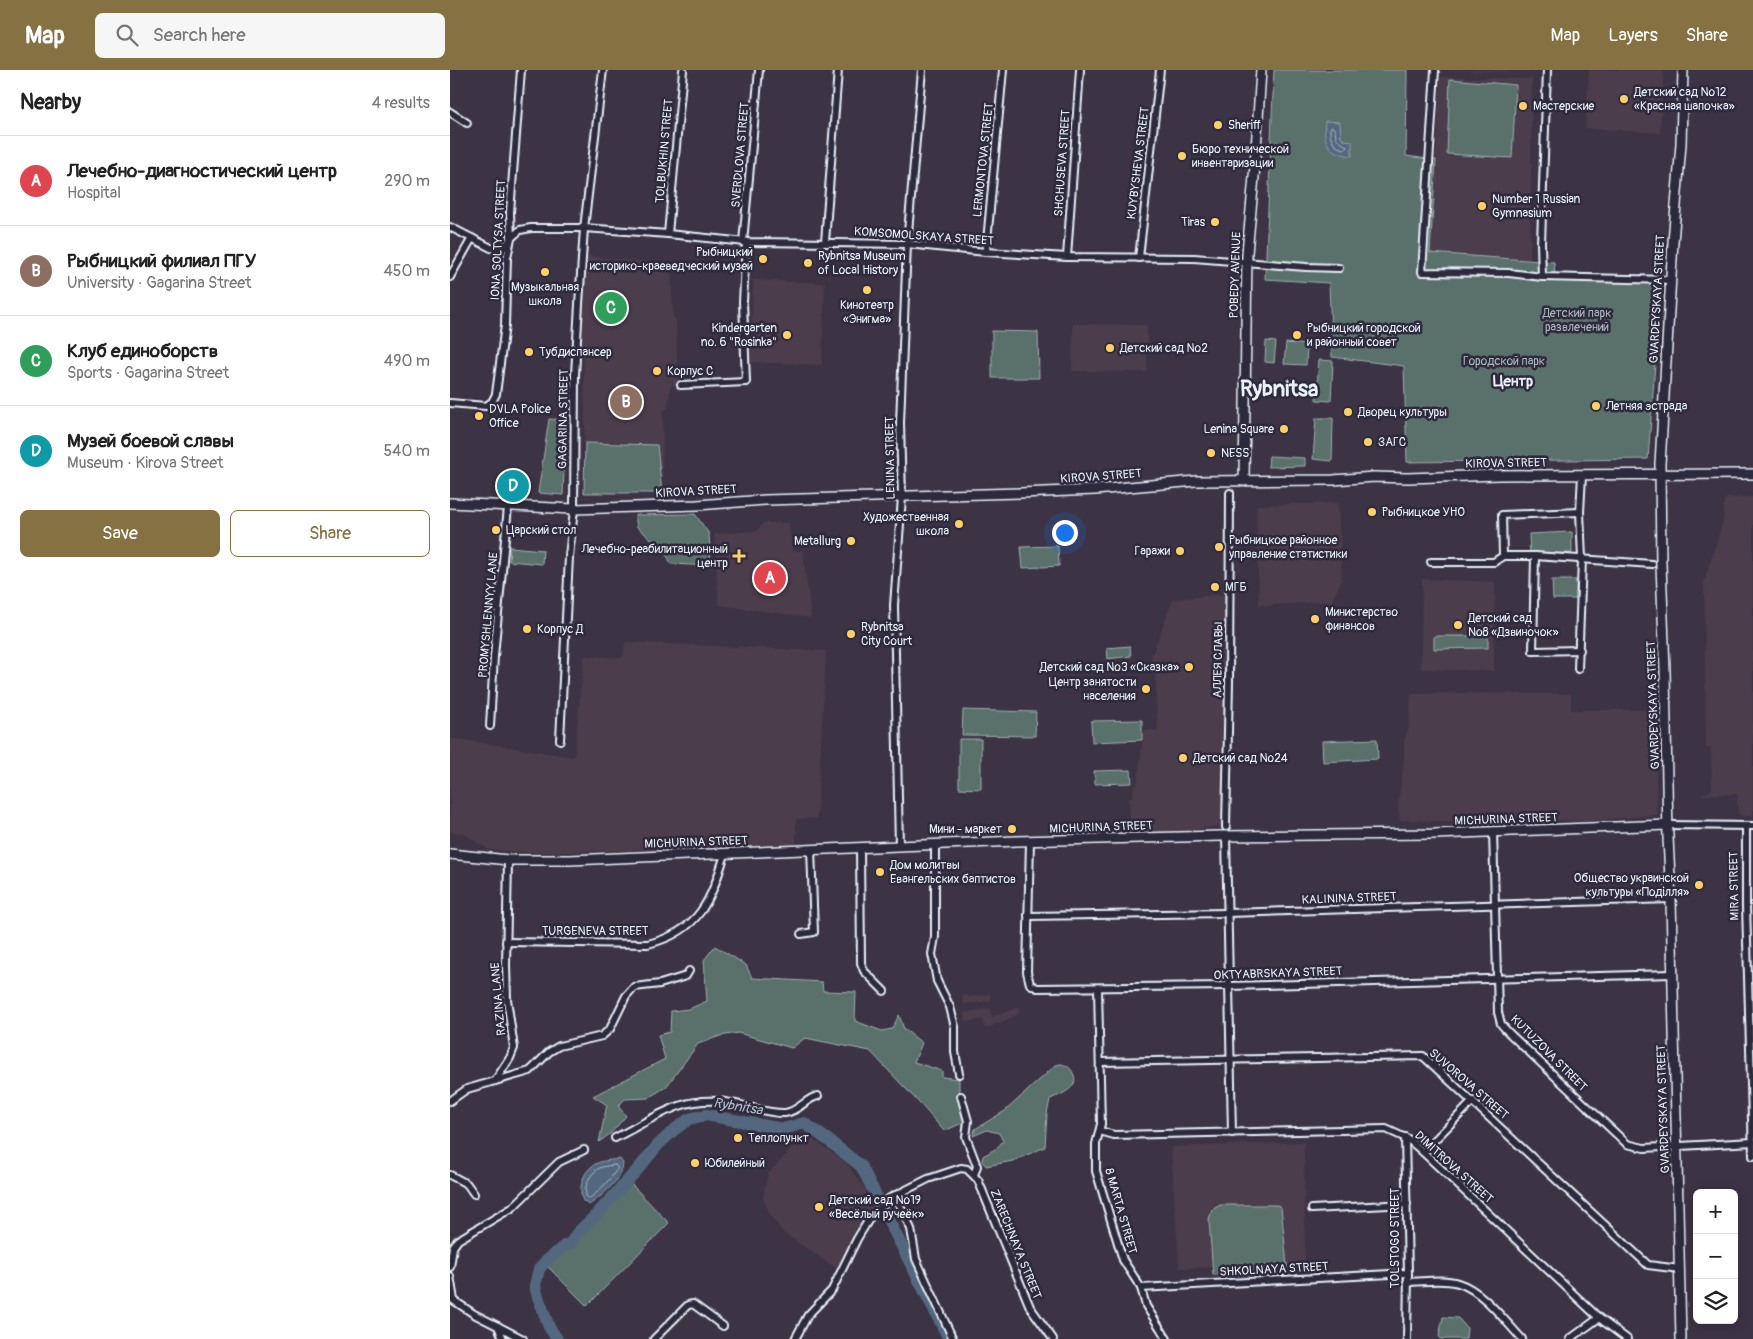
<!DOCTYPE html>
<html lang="en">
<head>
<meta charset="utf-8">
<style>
  :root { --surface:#fff; --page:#f6f6f6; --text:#222; --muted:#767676; --line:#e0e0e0; --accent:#857141 }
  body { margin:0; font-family:Pangolin,sans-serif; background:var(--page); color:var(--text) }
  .controls { position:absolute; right:15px; bottom:15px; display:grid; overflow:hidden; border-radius:8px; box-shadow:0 2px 12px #0003 }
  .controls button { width:45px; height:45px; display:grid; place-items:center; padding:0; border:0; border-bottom:1px solid var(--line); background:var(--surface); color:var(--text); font:25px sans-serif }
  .you { position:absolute; left:614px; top:462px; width:18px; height:18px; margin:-12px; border:4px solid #fff; border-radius:50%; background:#1a73e8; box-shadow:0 0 0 8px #1a73e833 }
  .badge { display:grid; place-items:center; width:32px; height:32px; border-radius:50%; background:var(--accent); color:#fff; font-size:16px; font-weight:700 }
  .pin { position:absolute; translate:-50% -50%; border:2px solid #fff; box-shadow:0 1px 5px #0006 }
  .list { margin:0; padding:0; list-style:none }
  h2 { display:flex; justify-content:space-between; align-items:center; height:65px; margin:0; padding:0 20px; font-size:21px }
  h2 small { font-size:16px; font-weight:400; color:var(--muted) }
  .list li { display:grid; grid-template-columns:32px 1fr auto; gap:15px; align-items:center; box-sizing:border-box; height:90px; padding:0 20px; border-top:1px solid var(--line) }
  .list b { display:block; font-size:19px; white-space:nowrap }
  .list p { margin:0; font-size:16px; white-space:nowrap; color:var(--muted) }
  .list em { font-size:16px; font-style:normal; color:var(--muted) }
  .actions { display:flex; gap:10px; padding:15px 20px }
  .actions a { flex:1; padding:11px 0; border:1px solid var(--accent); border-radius:8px; text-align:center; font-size:18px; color:var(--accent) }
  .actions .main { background:var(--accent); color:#fff }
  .icon { flex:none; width:28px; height:28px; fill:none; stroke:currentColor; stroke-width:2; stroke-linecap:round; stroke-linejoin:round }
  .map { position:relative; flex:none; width:1303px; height:1269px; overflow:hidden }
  header { display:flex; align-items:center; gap:30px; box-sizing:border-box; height:70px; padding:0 25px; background:var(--accent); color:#fff }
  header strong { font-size:24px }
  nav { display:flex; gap:28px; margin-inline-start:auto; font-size:18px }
  .search { width:350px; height:45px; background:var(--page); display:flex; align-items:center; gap:12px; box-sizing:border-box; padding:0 18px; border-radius:8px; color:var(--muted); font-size:19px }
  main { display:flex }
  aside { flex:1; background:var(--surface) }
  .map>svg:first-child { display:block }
</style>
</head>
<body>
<header>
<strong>Map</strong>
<div class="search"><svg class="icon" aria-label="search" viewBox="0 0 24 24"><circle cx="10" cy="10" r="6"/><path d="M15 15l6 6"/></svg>Search here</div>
<nav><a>Map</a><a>Layers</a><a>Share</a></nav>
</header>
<main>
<aside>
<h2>Nearby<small>4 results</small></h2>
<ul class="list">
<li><span class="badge" style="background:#e0444e">A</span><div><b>Лечебно-диагностический центр</b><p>Hospital</p></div><em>290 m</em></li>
<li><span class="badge" style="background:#8d6e63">B</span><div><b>Рыбницкий филиал ПГУ</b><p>University · Gagarina Street</p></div><em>450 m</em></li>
<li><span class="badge" style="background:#2e9e5b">C</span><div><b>Клуб единоборств</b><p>Sports · Gagarina Street</p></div><em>490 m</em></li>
<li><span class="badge" style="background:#0f9aa8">D</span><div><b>Музей боевой славы</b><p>Museum · Kirova Street</p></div><em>540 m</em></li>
</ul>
<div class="actions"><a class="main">Save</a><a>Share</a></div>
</aside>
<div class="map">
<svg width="1303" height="1269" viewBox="0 0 1303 1269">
  <rect width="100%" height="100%" fill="#3c3344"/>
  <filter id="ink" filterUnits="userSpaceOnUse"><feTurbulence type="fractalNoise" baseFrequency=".02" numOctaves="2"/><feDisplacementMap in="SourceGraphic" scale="10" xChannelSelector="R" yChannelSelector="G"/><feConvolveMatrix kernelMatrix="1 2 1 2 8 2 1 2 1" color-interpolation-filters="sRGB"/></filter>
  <g filter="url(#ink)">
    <g fill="#4b3e4c">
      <polygon points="996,0 1085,0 1085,2"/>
      <polygon points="1139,0 1214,0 1210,63 1135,58"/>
      <polygon points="991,7 1082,9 1080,190 980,183"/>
      <polygon points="136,186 221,194 223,249 226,249 228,316 221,316 217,339 213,340 212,423 134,423 135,340 132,243"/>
      <polygon points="303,210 375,213 372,295 300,292"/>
      <polygon points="623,254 697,255 697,302 622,301"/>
      <polygon points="1303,427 1303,746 1291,746 1288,743 1287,724 1249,725 1262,720 1261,678 1256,678 1254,512 1273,451 1274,431 1272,431 1278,428"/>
      <polygon points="888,433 892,509 882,531 809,536 806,435"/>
      <polygon points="313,453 339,453 342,481 353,481 361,548 269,535 264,464 307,461"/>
      <polygon points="972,509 1045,512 1044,601 971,599"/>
      <polygon points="777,524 776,662 772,756 681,767 679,729 683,725 683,718 687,714 694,660 708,660 705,604 700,590 723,529"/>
      <polygon points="175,572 376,581 367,748 346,749 346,775 90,783 39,780 13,763 0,762 0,668 124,687 134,586 173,588"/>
      <polygon points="1003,623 1121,624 1121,640 1204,640 1207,745 1138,751 1103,750 1045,753 956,750 950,751 948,736 954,690 954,670 959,658 961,624"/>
      <polygon points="518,924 518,927 540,924 541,931 513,934 512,925"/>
      <polygon points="569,937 568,945 535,959 533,949 516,952 513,943 540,938 542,947"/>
      <polygon points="355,1064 396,1092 415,1119 424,1146 389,1200 335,1164 321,1147 313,1128 318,1104"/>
      <polygon points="854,1072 855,1197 729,1198 721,1077"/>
    </g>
    <g fill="#5a706a" stroke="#a1b0b1">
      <polygon points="824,0 957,0 956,86 986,90 980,183 1104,192 1105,205 1211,214 1198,389 957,392 954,296 882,287 879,213 815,209"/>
      <polygon points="1000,9 1066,15 1062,88 997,84"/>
      <polygon points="542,261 588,262 589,308 542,308"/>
      <polygon points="816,271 826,272 824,293 815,292"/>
      <polygon points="836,273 857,275 856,295 834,294"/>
      <polygon points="869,290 883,291 881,331 866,330"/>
      <polygon points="866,348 883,348 882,391 863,389"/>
      <polygon points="99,349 116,350 113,425 88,423"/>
      <polygon points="135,373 207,375 212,423 134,423"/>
      <polygon points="819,386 855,388 855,396 818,397"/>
      <path d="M245,444L259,464L261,496L221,494C216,479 198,467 187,457L185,445Z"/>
      <polygon points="1122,462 1122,483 1080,484 1079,464"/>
      <polygon points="608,476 609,496 573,498 571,477"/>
      <polygon points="60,477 93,480 92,494 59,491"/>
      <polygon points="1102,510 1126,510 1126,529 1103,529"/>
      <polygon points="984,566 1038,566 1038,578 984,579"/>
      <polygon points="680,576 681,586 658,589 657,578"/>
      <polygon points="513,640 586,642 585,666 512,665"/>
      <polygon points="692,650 692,670 642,672 641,651"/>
      <polygon points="509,669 531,669 531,719 509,718"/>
      <polygon points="927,669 928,689 873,692 872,671"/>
      <polygon points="681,700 682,713 645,714 644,701"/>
      <polygon points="265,876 296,895 302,908 372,912 373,921 406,922 405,951 432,961 442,959 449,945 454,959 472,973 464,992 492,1001 492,1007 509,1009 509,1034 515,1052 494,1061 473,1037 420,981 355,968 342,978 288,963 270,966 248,974 216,1017 198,1028 175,1029 168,1036 176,1046 161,1063 149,1072 157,1035 143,1026 215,989 208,965 220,962 221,941 239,939 257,931 254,890"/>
      <path d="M611,994C617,995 621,998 623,1003C631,1018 610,1025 600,1029L597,1044L595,1077L563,1091L536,1096L532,1091L533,1086L547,1078L553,1071L549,1063L537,1060L523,1066L525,1059L555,1041L606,995Z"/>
      <polygon points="181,1114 219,1153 137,1236 98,1197"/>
      <polygon points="770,1135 827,1135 831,1137 838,1205 763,1205 759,1149 762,1140"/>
      <polygon points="993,1247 1008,1248 1017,1258 1016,1269 991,1269 989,1266"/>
    </g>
    <g fill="#53687f" stroke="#8f9faf">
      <path d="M875,51L890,52L891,67L894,70L902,71V86C878,83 873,74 875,51Z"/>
      <path d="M170,1089L173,1093C173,1109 152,1126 139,1135L133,1131C127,1117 134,1097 150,1092C156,1090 164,1090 170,1089Z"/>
    </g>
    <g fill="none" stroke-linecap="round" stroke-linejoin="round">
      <g stroke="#acbac8" stroke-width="1">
        <path d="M882,57L885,59C885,69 889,72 897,76L896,79C885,79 879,70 880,59Z"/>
        <path d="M165,1095L168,1098C160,1109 151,1120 140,1128H137C132,1117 141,1101 152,1097C156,1096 161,1095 165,1095Z"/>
      </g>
      <polyline stroke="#53687f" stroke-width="12" points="107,1269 99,1257 87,1224 85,1215 89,1199 95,1192 114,1176 121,1173 127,1163 145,1146 189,1098 207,1076 224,1060 239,1049 256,1045 334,1059 354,1053 378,1070 411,1096 499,1269"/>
      <g stroke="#e8f1f8" stroke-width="10">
        <g id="street">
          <polyline points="985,0 972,202 1059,203 1092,207 1221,210"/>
          <polyline points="0,42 17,53"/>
          <polyline points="0,157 41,178 49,180 55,177 61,168 70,160 81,158 134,158 218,164 296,172 457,174 536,182 617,187 744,188 856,197 889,198"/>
          <polyline points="218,164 233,0"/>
          <polyline points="293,172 309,0"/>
          <polyline points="375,172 388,0"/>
          <polyline points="536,182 553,0"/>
          <polyline points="617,187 630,0"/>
          <polyline points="689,188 710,0"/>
          <polyline points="0,207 22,168"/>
          <polyline points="1092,207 1091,173 1097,0"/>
          <polyline points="231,315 296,312 293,232 296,172"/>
          <polyline points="0,333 36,336 42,332 46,324 55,255 57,188 61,168 60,142 71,0"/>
          <polyline points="1053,486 1085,486 1202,494"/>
          <polyline points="1085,486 1083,581 1130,580"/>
          <polyline points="981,492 1044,492 1053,486 1052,445 1130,442"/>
          <polyline points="1128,599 1132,489 1130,442 1132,405"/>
          <polyline points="40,656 44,586 58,437"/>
          <polyline points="110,670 119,487 124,439 125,305 129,234 134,158 153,0"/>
          <polyline points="1218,755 1303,756"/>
          <polyline points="1296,756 1296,835 1303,1086"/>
          <polyline points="776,757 779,613 780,423"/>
          <polyline points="1043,762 1048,942 1051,954 1058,962 1177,1074 1194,1078 1303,1072"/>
          <polyline points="776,766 782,1063"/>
          <polyline points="580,771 577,902 580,914 587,918 779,916 1222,904"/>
          <polyline points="485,775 485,867 482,884 487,911 500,937 505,957 505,982 509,1004"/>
          <polyline points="449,776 444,535 452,427 450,353 457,174 472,0"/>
          <polyline points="410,777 411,893 414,901 434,921"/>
          <polyline points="578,846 778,843 1221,829"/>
          <polyline points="351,864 364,862 361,779"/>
          <path d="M56,872L198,874C250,861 261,830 275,784"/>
          <polyline points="648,918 651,1054 646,1074 646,1101 673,1190 691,1218 696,1236 717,1269"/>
          <polyline points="650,992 973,986 1198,1195 1230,1199"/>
          <polyline points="45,1011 60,988 64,978 57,929 56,895 58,790"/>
          <polyline points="511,1026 518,1051 516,1067 527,1096 524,1105"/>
          <polyline points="0,1031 17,1019 80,1001 99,982 109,976 152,966 160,959 176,926 184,917 210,914 236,906 239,901"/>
          <polyline points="650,1061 664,1065 936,1059 958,1069 973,1082 1149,1248 1177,1269"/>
          <polyline points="955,1067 958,1203 957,1269"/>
          <path d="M165,1068C202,1050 231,1025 275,1032C293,1034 317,1044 335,1043C348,1042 356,1028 368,1026"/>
          <polyline points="973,1082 1023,1031"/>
          <polyline points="0,1105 17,1114 24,1124"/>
          <polyline points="445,1125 461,1159 466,1189 503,1269"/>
          <polyline points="862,1139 957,1134"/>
          <polyline points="0,1197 3,1177 8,1170 62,1138 109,1092 134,1080"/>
          <polyline points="0,1206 4,1230"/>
          <path d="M957,1212C973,1212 992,1208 1008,1213C1032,1220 1055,1251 1072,1269"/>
          <polyline points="691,1218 958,1203"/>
          <polyline points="0,1228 24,1244 73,1269"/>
          <polyline points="48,1256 53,1269"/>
          <polyline points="204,1269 238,1235 243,1234 273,1256"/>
          <polyline points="345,1269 358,1245 382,1220 407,1169 421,1146 440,1128 478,1109 511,1098 517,1099 528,1110 580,1237 603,1269"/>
          <polyline points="1120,1269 1149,1248"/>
        </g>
      </g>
      <g stroke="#e8f1f8" stroke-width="12">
        <g id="secondary">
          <polyline points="794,411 797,183 805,96 811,0"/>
          <polyline points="0,433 124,439 247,435 315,430 570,423 645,420 746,411 883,410 924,407 957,408 1049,405 1303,404"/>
          <polyline points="0,784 58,790 120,790 567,771 771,766 985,764 1218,755"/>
          <polyline points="1231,1269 1221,829 1218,767 1215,601 1211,494 1210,394 1223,172 1231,74 1233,0"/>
        </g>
      </g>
      <use href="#street" stroke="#2f2a3d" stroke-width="6"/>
      <use href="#secondary" stroke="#2f2a3d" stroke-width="9"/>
    </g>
  </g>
  <g fill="#ffd166" stroke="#2f2a3d" stroke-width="2">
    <circle cx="1174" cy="29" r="5"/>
    <circle cx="1073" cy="36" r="5"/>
    <circle cx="768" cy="55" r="5"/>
    <circle cx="732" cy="86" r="5"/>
    <circle cx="1032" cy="136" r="5"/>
    <circle cx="765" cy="152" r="5"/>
    <circle cx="313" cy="189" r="5"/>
    <circle cx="358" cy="193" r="5"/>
    <circle cx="95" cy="202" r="5"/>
    <circle cx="417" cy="220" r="5"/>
    <circle cx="337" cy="265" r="5"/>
    <circle cx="847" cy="265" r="5"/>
    <circle cx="660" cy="278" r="5"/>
    <circle cx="79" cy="282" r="5"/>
    <circle cx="207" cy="301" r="5"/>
    <circle cx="1146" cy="336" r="5"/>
    <circle cx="898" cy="342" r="5"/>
    <circle cx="29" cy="346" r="5"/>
    <circle cx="834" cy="359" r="5"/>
    <circle cx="918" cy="372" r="5"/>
    <circle cx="761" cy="383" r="5"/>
    <circle cx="922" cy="442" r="5"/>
    <circle cx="509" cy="454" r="5"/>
    <circle cx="46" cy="460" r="5"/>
    <circle cx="401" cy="471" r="5"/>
    <circle cx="769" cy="477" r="5"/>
    <circle cx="730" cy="481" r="5"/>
    <path d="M286.5 478.5h5v5h5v5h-5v5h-5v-5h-5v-5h5z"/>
    <circle cx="765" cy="517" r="5"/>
    <circle cx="865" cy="549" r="5"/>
    <circle cx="1008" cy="555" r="5"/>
    <circle cx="77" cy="559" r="5"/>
    <circle cx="401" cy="564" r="5"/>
    <circle cx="739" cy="597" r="5"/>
    <circle cx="696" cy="619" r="5"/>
    <circle cx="733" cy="688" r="5"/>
    <circle cx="562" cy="759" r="5"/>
    <circle cx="430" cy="802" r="5"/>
    <circle cx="1249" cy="815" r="5"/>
    <circle cx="288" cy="1068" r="5"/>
    <circle cx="245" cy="1093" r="5"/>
    <circle cx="369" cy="1137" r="5"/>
  </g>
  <g text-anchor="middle" stroke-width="5" stroke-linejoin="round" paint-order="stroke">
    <g font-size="12" fill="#e8f1f8" stroke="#2f2a3d" text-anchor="start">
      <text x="1184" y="26">Детский сад №12<tspan x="1184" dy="14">«Красная шапочка»</tspan></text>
      <text x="1083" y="40">Мастерские</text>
      <text x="778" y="59">Sheriff</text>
      <text x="742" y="83">Бюро технической<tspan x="742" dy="14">инвентаризации</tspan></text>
      <text x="1042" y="133">Number 1 Russian<tspan x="1042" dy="14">Gymnasium</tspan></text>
      <text x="755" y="156" text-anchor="end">Tiras</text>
      <text x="303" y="186" text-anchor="end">Рыбницкий<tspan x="303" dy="14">историко-краеведческий музей</tspan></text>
      <text x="368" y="190">Rybnitsa Museum<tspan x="368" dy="14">of Local History</tspan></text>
      <text x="95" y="221" text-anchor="middle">Музыкальная<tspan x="95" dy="14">школа</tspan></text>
      <text x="417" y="239" text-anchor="middle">Кинотеатр<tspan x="417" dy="14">«Энигма»</tspan></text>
      <text x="327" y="262" text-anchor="end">Kindergarten<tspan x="327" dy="14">no. 6 "Rosinka"</tspan></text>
      <text x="857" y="262">Рыбницкий городской<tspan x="857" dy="14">и районный совет</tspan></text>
      <text x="670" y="282">Детский сад №2</text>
      <text x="89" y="286">Тубдиспансер</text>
      <text x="217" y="305">Корпус С</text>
      <text x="1156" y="340">Летняя эстрада</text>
      <text x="39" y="343">DVLA Police<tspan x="39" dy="14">Office</tspan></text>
      <text x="908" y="346">Дворец культуры</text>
      <text x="824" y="363" text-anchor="end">Lenina Square</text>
      <text x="928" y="376">ЗАГС</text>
      <text x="771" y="387">NESS</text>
      <text x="932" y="446">Рыбницкое УНО</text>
      <text x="499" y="451" text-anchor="end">Художественная<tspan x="499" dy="14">школа</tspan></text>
      <text x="56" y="464">Царский стол</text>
      <text x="779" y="474">Рыбницкое районное<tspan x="779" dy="14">управление статистики</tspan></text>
      <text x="391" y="475" text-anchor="end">Metallurg</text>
      <text x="278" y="483" text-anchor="end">Лечебно-реабилитационный<tspan x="278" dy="14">центр</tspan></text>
      <text x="720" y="485" text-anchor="end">Гаражи</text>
      <text x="775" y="521">МГБ</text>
      <text x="875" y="546">Министерство<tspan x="875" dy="14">финансов</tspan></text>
      <text x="1018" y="552">Детский сад<tspan x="1018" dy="14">№8 «Дзвиночок»</tspan></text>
      <text x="411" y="561">Rybnitsa<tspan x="411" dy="14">City Court</tspan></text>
      <text x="87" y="563">Корпус Д</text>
      <text x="729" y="601" text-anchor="end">Детский сад №3 «Сказка»</text>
      <text x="686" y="616" text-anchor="end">Центр занятости<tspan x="686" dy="14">населения</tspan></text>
      <text x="743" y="692">Детский сад №24</text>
      <text x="552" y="763" text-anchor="end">Мини - маркет</text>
      <text x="440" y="799">Дом молитвы<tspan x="440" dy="14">Евангельских баптистов</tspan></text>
      <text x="1239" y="812" text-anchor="end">Общество украинской<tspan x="1239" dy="14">культуры «Поділля»</tspan></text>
      <text x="298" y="1072">Теплопункт</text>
      <text x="255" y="1097">Юбилейный</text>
      <text x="379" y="1134">Детский сад №19<tspan x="379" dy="14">«Весёлый ручеёк»</tspan></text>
    </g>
    <g font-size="12" fill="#e8f1f8" stroke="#2f2a3d">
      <text transform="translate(214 81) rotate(-85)" y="4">TOLBUKHIN STREET</text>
      <text transform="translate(290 85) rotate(-85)" y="4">SVERDLOVA STREET</text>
      <text transform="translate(533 90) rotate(-84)" y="4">LERMONTOVA STREET</text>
      <text transform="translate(612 93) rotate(-86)" y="4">SHCHUSEVA STREET</text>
      <text transform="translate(688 93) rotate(-83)" y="4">KUYBYSHEVA STREET</text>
      <text transform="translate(474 166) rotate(4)" y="4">KOMSOMOLSKAYA STREET</text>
      <text transform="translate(48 170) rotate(-87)" y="4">IONA SOLTYSA STREET</text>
      <text transform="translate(785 205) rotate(-88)" y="4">POBEDY AVENUE</text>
      <text transform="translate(1207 229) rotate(-87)" y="4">GVARDEYSKAYA STREET</text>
      <text transform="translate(113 349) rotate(-89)" y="4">GAGARINA STREET</text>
      <text transform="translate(440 388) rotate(-91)" y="4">LENINA STREET</text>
      <text transform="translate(1056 393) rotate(-1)" y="4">KIROVA STREET</text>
      <text transform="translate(651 406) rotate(-4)" y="4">KIROVA STREET</text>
      <text transform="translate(246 421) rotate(-3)" y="4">KIROVA STREET</text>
      <text transform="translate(38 545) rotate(-85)" y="4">PROMYSHLENNYY LANE</text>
      <text transform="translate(768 590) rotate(-89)" y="4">АЛЛЕЯ СЛАВЫ</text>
      <text transform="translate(1203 635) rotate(-92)" y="4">GVARDEYSKAYA STREET</text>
      <text transform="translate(1056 749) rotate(-2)" y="4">MICHURINA STREET</text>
      <text transform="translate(651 757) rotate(-2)" y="4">MICHURINA STREET</text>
      <text transform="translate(246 772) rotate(-2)" y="4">MICHURINA STREET</text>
      <text transform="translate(1284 816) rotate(-91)" y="4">MIRA STREET</text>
      <text transform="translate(899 828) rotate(-2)" y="4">KALININA STREET</text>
      <text x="145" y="865">TURGENEVA STREET</text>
      <text transform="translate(828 903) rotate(-2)" y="4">OKTYABRSKAYA STREET</text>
      <text transform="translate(48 929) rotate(-95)" y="4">RAZINA LANE</text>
      <text transform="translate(1099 983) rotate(45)" y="4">KUTUZOVA STREET</text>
      <text transform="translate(1019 1014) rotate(41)" y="4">SUVOROVA STREET</text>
      <text transform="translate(1213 1039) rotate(-92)" y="4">GVARDEYSKAYA STREET</text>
      <text transform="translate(1004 1097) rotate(42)" y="4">DIMITROVA STREET</text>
      <text transform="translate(671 1141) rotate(74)" y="4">8 MARTA STREET</text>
      <text transform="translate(945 1168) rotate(-90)" y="4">TOLSTOGO STREET</text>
      <text transform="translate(566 1174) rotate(68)" y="4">ZARECHNAYA STREET</text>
      <text transform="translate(824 1199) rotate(-3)" y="4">SHKOLNAYA STREET</text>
    </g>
    <g font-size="12" fill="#a8b7b8" stroke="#2f2a3d">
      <text x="1127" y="247">Детский парк<tspan x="1127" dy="14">развлечений</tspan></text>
      <text x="1054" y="295">Городской парк</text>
    </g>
    <g font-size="14" font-style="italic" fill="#acbac8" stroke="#2f2a3d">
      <text transform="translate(288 1036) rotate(9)" y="5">Rybnitsa</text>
    </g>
    <g font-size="15" font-weight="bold" fill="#e8f1f8" stroke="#2f2a3d">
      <text x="1063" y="316">Центр</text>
    </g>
    <g font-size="22" font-weight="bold" fill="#e8f1f8" stroke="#2f2a3d">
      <text x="829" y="326">Rybnitsa</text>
    </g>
  </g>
</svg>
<div class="controls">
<button>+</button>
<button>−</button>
<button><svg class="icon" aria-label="layers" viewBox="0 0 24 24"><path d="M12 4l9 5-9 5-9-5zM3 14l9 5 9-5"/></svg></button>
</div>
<div class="you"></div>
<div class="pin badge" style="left:320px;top:508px;background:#e0444e">A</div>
<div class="pin badge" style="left:176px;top:332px;background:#8d6e63">B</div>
<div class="pin badge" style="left:161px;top:238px;background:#2e9e5b">C</div>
<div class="pin badge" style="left:63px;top:416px;background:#0f9aa8">D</div>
</div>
</main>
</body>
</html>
